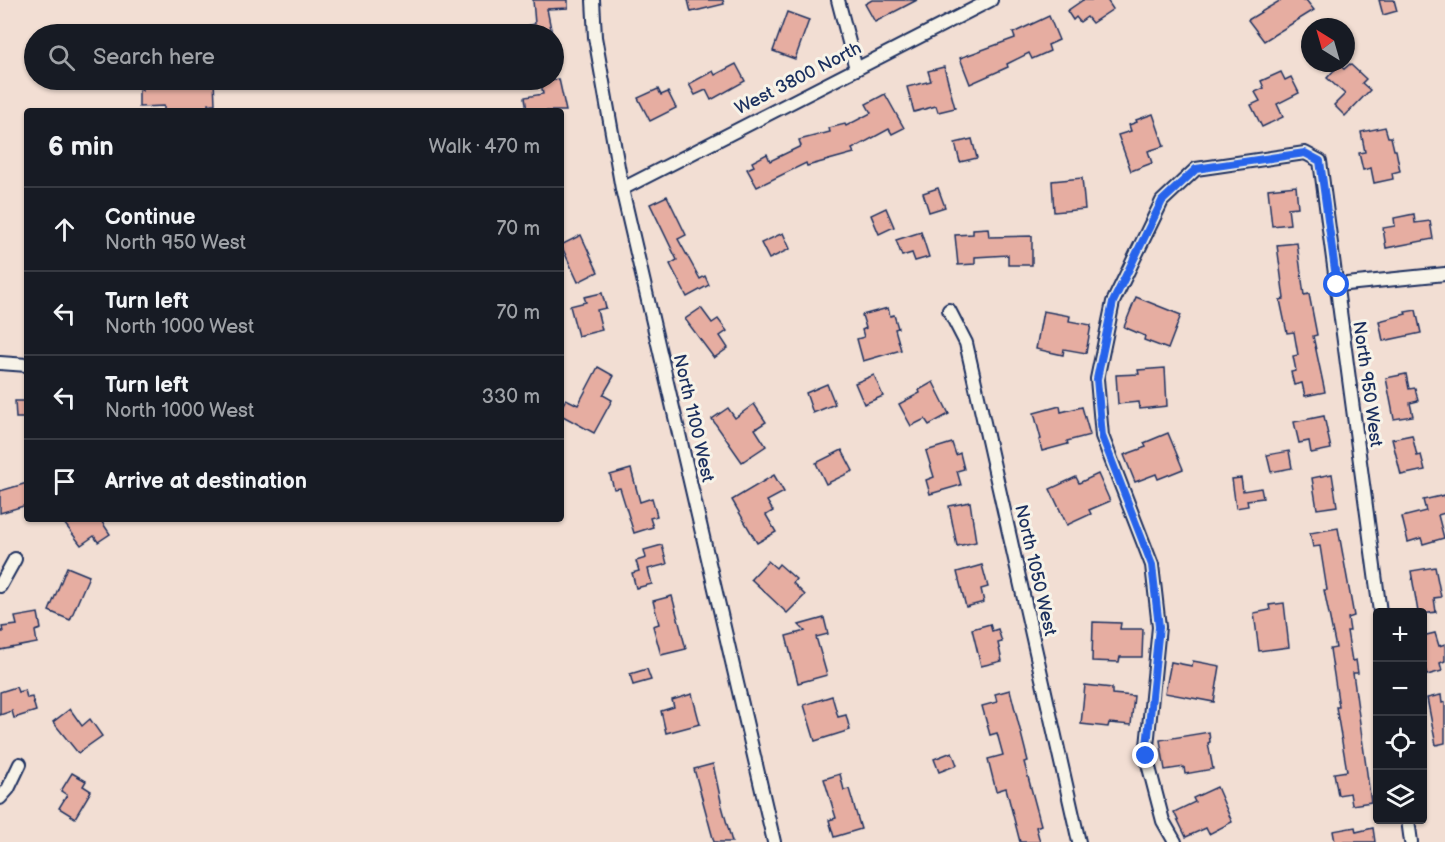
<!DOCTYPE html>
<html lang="en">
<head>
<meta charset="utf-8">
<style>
  :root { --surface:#171b24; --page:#20242c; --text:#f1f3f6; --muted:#9ea1a6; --line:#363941 }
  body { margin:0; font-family:"Balsamiq Sans",sans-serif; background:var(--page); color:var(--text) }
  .controls { position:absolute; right:18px; bottom:18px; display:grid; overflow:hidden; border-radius:6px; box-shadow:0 2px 4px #0004 }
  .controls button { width:54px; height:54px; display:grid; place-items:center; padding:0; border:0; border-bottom:2px solid var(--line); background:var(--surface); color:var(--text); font:30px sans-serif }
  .compass { position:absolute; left:1301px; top:18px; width:54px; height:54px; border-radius:50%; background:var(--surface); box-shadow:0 2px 4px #0004; rotate:323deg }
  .stop { position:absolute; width:18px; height:18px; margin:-14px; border:4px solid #2563eb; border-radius:50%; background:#fff }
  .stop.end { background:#2563eb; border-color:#fff; box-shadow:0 2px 6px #0008 }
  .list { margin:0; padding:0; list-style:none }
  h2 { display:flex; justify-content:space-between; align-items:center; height:78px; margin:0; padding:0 24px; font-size:26px }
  h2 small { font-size:20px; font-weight:400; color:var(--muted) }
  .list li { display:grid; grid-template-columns:39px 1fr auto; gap:18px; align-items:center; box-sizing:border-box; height:84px; padding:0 24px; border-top:2px solid var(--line) }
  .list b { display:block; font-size:22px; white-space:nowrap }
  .list p { margin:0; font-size:20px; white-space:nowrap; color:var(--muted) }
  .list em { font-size:20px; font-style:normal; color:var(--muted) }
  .icon { flex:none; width:33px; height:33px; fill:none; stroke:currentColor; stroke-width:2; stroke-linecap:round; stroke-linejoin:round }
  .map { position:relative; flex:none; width:1445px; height:842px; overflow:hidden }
  .search { position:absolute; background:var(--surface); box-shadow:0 2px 4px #0004; left:24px; top:24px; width:540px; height:66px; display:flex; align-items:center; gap:15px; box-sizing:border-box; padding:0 21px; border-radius:33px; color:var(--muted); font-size:22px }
  .panel { position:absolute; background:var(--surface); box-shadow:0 2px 4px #0004; left:24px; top:108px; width:540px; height:414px; border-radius:6px }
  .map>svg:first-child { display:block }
</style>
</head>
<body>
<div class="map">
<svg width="1445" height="842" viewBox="0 0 1445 842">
  <rect width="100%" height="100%" fill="#f2ded3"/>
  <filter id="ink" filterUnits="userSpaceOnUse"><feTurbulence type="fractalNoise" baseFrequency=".0167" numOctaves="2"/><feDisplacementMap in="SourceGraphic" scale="12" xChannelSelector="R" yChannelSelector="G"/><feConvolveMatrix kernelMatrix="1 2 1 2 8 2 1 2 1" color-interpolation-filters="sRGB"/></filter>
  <g filter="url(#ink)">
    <g fill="#e6ada1" stroke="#1b2f5e" stroke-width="1.5">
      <polygon points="533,0 568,0 568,8 547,9 552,34 528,34 526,26 535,24"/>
      <polygon points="688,0 723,0 724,4 691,12"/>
      <polygon points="872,0 917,0 875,22 865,4"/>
      <polygon points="1083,0 1107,0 1113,9 1092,23 1087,17 1080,22 1076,17 1073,20 1067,11"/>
      <polygon points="1281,0 1306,0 1314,10 1264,41 1248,20"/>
      <polygon points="1379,0 1394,0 1397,11 1383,15"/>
      <polygon points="787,12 809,20 795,59 773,51"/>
      <polygon points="1049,16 1059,40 1048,45 1050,51 1032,59 1029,53 1007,64 1008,67 970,84 960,58 1015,38 1013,33"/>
      <polygon points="736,64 745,81 711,100 706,90 695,95 689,84 713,71 715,75"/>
      <polygon points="1350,64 1366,79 1362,83 1370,90 1345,116 1334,105 1345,94 1327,78 1339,65 1344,69"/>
      <polygon points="944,67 955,108 938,112 936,106 914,112 907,87 931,81 928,71"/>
      <polygon points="1281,72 1285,80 1291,77 1299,93 1277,104 1283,117 1262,127 1251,105 1260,101 1255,92 1264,88 1261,81"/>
      <polygon points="559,79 566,111 527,111 525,97 543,94 541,83"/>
      <polygon points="141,80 214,80 215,104 208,104 208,110 200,111 164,111 164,106 139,107 139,90 142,90"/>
      <polygon points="658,89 661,95 668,92 676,108 650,121 638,98"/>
      <polygon points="885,94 904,128 892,134 889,129 852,149 854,153 807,166 806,163 757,187 747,169 754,166 752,162 767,154 770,161 801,146 799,140 830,132 829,128 845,124 846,126 871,113 866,104"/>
      <polygon points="1153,114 1164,146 1148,151 1152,163 1131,171 1118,135 1131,131 1129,125 1137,122 1136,120"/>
      <polygon points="1385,127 1388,137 1391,137 1394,150 1396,150 1400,171 1392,173 1393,179 1374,183 1371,168 1363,170 1359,153 1365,152 1361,132"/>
      <polygon points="972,139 977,158 960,162 955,143"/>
      <polygon points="1082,178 1085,209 1054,212 1052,181"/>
      <polygon points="1296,186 1298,207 1288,208 1290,224 1272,226 1268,189"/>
      <polygon points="938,188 945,207 929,212 923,193"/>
      <polygon points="667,196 686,235 678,239 700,279 705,276 709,285 687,297 670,264 677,260 650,204"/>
      <polygon points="886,208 894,227 879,234 871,215"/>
      <polygon points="1414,214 1415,223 1430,221 1433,239 1386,248 1383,228 1395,226 1394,218"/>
      <polygon points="988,228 989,237 1032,236 1032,265 1008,265 1008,255 975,257 975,264 958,265 955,235 973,234 973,229"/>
      <polygon points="921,232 929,257 915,261 912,253 902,256 896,240"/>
      <polygon points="783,233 790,249 769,259 761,243"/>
      <polygon points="581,235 598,272 578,282 561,245"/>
      <polygon points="1297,243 1304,295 1309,294 1317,335 1313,336 1325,392 1305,396 1302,383 1294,385 1291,372 1296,371 1293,356 1298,355 1294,332 1287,333 1280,300 1284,299 1277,245"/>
      <polygon points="602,293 606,308 597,310 602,330 578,336 570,306 586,302 584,297"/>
      <polygon points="1136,297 1181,315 1168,349 1144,340 1145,336 1124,327"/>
      <polygon points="701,308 712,323 718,319 727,331 720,336 728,348 714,358 685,319"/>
      <polygon points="888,308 890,316 894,315 898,328 895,329 901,350 863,361 857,339 864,337 862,330 866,328 862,315"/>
      <polygon points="1416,310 1421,333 1383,341 1379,321 1406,314 1405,312"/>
      <polygon points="1043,311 1070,316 1069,321 1091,325 1086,353 1064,349 1063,355 1036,349"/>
      <polygon points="598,367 614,376 603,395 612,400 594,433 561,415 561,408 566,399 578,405"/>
      <polygon points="1165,368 1167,406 1140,409 1139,402 1118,404 1116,375 1139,374 1138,370"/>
      <polygon points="1406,374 1409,389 1415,388 1418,401 1410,403 1413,416 1394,419 1386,378"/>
      <polygon points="874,375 883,396 864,404 855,383"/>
      <polygon points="933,382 949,414 929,425 925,419 911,426 899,404 920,393 919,390"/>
      <polygon points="827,384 835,404 813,413 806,393"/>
      <polygon points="15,401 27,401 27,418 16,418"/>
      <polygon points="754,404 766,422 755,429 766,446 742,462 712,419 728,408 735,418"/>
      <polygon points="1060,406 1061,412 1082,407 1090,435 1067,441 1068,444 1042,451 1039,440 1041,439 1034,413"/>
      <polygon points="1324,416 1331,449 1311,453 1309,441 1299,443 1294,422"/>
      <polygon points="1168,433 1183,469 1158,479 1156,474 1135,482 1124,455 1146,447 1144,443"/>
      <polygon points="1412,435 1417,456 1421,455 1425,470 1401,475 1392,439"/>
      <polygon points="952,443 956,455 960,453 964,469 957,471 961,485 930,494 926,480 934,477 926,451"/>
      <polygon points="842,450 853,471 826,484 816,463"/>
      <polygon points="1289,451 1292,468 1271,472 1267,455"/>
      <polygon points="631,469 640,502 652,498 657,516 650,518 653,527 634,533 620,488 614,489 610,475"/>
      <polygon points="1098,474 1110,501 1089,510 1091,514 1067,525 1050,489 1076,477 1079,483"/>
      <polygon points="1332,474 1337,506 1317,509 1312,478"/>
      <polygon points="774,475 784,492 767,501 773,511 766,515 776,532 757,543 732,500"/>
      <polygon points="1241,478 1243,491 1261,488 1263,498 1247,500 1248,506 1236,508 1232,479"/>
      <polygon points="27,483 27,505 0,513 0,491"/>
      <polygon points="1445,495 1445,513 1438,515 1444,538 1423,544 1421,538 1408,542 1402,517 1426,511 1423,500"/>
      <polygon points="970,502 976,542 957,546 949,506"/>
      <polygon points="61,519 100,519 110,534 98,542 94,536 81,545"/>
      <polygon points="1338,528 1354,616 1348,618 1350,631 1347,631 1352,661 1356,660 1358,673 1353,673 1371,802 1352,805 1350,793 1338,795 1334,773 1347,771 1336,707 1339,707 1330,649 1336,648 1324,590 1327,590 1320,546 1313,547 1310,533"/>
      <polygon points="662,545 667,564 648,569 652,584 636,588 632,573 639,571 636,561 646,558 644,550"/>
      <polygon points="768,561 776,568 779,564 796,579 793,583 805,595 787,613 751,579"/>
      <polygon points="982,565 988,587 981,589 984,602 966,607 957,572"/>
      <polygon points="67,567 89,576 70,620 49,611"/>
      <polygon points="1435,567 1441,597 1434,598 1436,612 1422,614 1418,612 1411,571"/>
      <polygon points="672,596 686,649 661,655 653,626 659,624 653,601"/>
      <polygon points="1284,603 1289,647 1259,651 1254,613 1270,610 1269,605"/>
      <polygon points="38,613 41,629 35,631 37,643 0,650 0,632 3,632 2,627 17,625 15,617"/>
      <polygon points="824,618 828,634 816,637 827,675 798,683 786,636 805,631 799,625"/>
      <polygon points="1093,622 1121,623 1120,629 1143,629 1142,657 1120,657 1119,662 1092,661"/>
      <polygon points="990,624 992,631 998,629 1002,642 998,643 1002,661 981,666 972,629"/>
      <polygon points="1435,633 1439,646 1445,644 1445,661 1440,663 1442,671 1427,675 1422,657 1422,636"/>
      <polygon points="1193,661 1220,666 1214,702 1165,693 1171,662 1192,666"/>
      <polygon points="647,669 651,680 633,685 630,674"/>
      <polygon points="1085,685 1112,688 1112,694 1134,696 1131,725 1109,723 1108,727 1081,724"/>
      <polygon points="16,687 18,692 25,690 27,698 32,697 36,711 14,718 12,711 0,715 0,692"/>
      <polygon points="1010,690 1028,761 1024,762 1041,825 1036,827 1040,842 1020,842 1006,788 996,791 988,759 1003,755 997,733 990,735 982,706 997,702 995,694"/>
      <polygon points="692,694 700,724 666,733 661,711 674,707 672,700"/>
      <polygon points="1441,695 1442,703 1445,702 1445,743 1436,745 1427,698"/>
      <polygon points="832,696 838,717 846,715 850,730 815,741 804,705"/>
      <polygon points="70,709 82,726 90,719 102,736 78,753 53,722"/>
      <polygon points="1209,732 1210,742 1208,743 1213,769 1185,774 1184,767 1165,770 1160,740"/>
      <polygon points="952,752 957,765 939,772 934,759"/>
      <polygon points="713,764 722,806 732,842 714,842 694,769"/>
      <polygon points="72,773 86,781 83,786 91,791 75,818 59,808 67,795 61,791"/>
      <polygon points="840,774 844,790 849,789 861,829 834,837 829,820 836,818 824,779"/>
      <polygon points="1217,787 1232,822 1209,834 1206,828 1186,837 1174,812 1195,802 1193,798"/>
      <polygon points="1355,827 1356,832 1373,828 1375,842 1335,842 1333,831"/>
    </g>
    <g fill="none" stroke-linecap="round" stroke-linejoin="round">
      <g stroke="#1b2f5e" stroke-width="16">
        <g id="minor">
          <polyline points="593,0 595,37 622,189 774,842"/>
          <polyline points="838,0 856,69"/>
          <polyline points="622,189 991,0"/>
          <polyline points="1337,285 1445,274"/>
          <polyline points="949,310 966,343 1079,842"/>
          <polyline points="0,363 27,365"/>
          <polyline points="0,586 15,559"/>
          <polyline points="0,798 8,789 20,764"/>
          <polyline points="1408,820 1411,842"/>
          <polyline points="1175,842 1163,821 1146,756 1159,627 1152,565 1102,436 1097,379 1113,302 1162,201 1196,169 1305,153 1320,161 1380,612"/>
        </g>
      </g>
      <use href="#minor" stroke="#f7f3e8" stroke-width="12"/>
    </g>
  </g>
  <g fill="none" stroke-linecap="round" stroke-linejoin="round" filter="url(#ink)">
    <polyline stroke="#2563eb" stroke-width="8" points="1146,756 1159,627 1152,565 1102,436 1097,379 1113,302 1162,201 1196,169 1305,153 1320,161 1337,285"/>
  </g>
  <g text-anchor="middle" stroke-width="6" stroke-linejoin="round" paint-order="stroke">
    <g font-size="18" fill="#1b2f5e" stroke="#f7f3e8">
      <text transform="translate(798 78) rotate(-27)" y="6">West 3800 North</text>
      <text transform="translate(1368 384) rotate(82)" y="6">North 950 West</text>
      <text transform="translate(694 418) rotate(77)" y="6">North 1100 West</text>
      <text transform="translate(1036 570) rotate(77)" y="6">North 1050 West</text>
    </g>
  </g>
</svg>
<div class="controls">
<button>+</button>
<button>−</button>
<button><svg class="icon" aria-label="locate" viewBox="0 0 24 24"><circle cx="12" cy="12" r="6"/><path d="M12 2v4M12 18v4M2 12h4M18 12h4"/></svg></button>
<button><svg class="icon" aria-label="layers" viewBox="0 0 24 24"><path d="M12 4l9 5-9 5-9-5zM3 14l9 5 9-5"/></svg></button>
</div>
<svg class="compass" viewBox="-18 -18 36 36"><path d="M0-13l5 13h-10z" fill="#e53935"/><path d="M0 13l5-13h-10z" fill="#9ea1a6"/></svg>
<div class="stop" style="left:1337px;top:285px"></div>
<div class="stop end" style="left:1146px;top:756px"></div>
<div class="search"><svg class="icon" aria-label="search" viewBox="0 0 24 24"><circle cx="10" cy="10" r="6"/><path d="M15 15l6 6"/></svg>Search here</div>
<section class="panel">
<h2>6 min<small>Walk · 470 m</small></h2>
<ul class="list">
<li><svg class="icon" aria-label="ahead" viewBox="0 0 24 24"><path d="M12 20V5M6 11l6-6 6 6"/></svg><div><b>Continue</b><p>North 950 West</p></div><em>70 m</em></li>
<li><svg class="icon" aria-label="left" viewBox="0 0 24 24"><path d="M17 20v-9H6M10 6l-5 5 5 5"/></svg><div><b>Turn left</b><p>North 1000 West</p></div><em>70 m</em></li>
<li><svg class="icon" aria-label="left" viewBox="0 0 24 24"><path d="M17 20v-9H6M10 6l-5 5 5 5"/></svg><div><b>Turn left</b><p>North 1000 West</p></div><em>330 m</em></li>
<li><svg class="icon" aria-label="arrive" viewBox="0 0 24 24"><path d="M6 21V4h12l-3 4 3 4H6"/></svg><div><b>Arrive at destination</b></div></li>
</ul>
</section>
</div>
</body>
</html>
